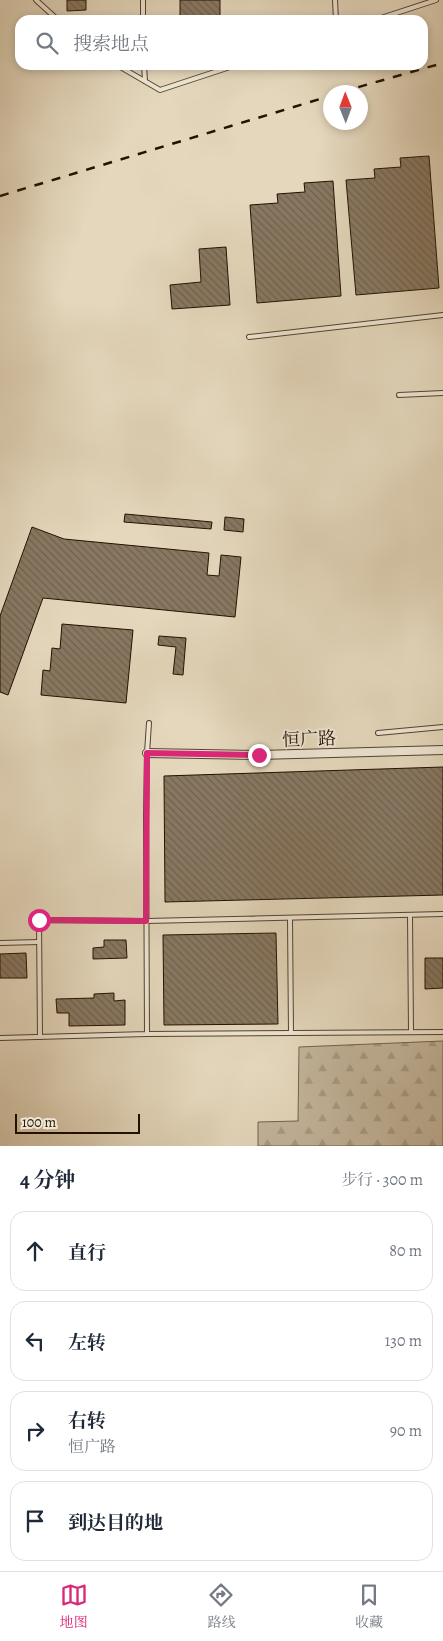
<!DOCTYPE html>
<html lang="zh">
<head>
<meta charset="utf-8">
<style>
  :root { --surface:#fff; --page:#f2f2f3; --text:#1f2937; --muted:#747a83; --line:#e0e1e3; --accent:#db2777 }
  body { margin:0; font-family:Alegreya,"Noto Serif SC",serif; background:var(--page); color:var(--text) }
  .compass { position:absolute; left:323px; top:85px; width:45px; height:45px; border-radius:50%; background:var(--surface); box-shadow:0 2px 8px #0003; rotate:359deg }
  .scale { position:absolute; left:15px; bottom:12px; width:125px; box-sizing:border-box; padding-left:5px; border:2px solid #241100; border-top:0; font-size:14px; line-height:18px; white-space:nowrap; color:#241100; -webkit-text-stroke:4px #ede5d3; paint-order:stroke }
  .stop { position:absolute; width:15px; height:15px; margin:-11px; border:4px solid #db2777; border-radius:50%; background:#fff }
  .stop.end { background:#db2777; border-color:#fff; box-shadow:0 1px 5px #0008 }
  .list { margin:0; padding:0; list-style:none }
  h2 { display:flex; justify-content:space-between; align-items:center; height:65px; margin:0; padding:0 20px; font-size:21px }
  h2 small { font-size:16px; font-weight:400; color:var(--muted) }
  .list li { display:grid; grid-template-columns:32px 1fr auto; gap:15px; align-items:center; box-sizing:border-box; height:80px; margin:0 10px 10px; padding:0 10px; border:1px solid var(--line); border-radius:15px }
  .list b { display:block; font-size:19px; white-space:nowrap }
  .list p { margin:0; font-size:16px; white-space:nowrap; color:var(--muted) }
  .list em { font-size:16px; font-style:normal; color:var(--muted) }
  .icon { flex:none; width:28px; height:28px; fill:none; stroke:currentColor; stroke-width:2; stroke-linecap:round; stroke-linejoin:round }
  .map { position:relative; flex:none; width:443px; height:1146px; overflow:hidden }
  .search { position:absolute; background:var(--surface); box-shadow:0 2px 8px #0003; left:15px; right:15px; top:15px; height:55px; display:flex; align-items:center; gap:12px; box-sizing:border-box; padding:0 18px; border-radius:15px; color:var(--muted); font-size:19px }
  .sheet { height:425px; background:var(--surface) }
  nav { display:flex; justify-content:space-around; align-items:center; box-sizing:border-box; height:70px; border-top:1px solid var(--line); background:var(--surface); font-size:14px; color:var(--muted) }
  nav a { display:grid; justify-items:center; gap:2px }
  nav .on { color:var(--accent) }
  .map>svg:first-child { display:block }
</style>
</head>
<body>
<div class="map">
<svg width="443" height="1146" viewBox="0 0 443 1146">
  <defs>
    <pattern id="forest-firs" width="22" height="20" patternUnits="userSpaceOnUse" patternTransform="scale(1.25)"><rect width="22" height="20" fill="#c3b59c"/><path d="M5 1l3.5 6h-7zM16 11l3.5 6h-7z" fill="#a79b85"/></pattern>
    <pattern id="building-back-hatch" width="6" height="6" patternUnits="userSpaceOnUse" patternTransform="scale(1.25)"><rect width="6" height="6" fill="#887862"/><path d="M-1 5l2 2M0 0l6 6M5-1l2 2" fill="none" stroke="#6f614e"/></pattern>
  </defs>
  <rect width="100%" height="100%" fill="#e4d7bc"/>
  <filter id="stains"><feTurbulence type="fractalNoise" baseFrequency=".004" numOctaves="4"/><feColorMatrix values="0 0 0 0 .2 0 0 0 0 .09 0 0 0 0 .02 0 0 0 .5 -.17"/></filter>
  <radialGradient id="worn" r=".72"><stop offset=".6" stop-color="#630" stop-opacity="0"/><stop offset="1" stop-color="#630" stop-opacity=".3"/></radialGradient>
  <polygon fill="url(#forest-firs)" stroke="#74634e" points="443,1041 443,1146 258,1146 258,1122 298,1121 299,1047"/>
  <g fill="url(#building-back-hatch)" stroke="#241100">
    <polygon points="67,0 86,0 86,10 67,11"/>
    <rect x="180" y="0" width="40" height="20"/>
    <polygon points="429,156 439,288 356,295 346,180 375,178 374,169 401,167 400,158"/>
    <polygon points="333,181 341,296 257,303 250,205 278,203 277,194 305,192 304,183"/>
    <polygon points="226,247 230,305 172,309 170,285 201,282 199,249"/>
    <polygon points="125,514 212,522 211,529 124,522"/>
    <polygon points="225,517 244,519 243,532 224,530"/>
    <polygon points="32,527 64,539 209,553 207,575 219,576 221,555 241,557 235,617 43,598 8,695 0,692 0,616"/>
    <polygon points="62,624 133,630 126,703 41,695 43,670 50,671 52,648 60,649"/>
    <polygon points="159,636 186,638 183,675 173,674 176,647 158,645"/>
    <polygon points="443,767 443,895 165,902 164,776"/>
    <polygon points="276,933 278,1024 164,1025 163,935"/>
    <polygon points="104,940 126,940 127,958 93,959 93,948 104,947"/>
    <polygon points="26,953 27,978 0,978 0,954"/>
    <polygon points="425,958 443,958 443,988 425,989"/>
    <polygon points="114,993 114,1001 125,1000 125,1025 69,1026 69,1013 57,1013 56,999 94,998 94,994"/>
  </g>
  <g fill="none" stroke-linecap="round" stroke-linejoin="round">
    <g stroke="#54422f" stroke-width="6">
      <g id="lane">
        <polyline points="36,0 58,20"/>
        <polyline points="143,0 143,20"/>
        <polyline points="335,0 336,20"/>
        <polyline points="375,20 436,0"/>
        <polyline points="117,65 160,90 236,65"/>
        <polyline points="144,65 145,81"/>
        <polyline points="249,337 443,315"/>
        <polyline points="399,395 443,393"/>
        <polyline points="378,733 443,727"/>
        <polyline points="410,915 411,1032"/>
        <polyline points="290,918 291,1033"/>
        <polyline points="0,943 39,942"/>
        <polyline points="147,1034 443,1032"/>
        <polyline points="40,1037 39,920 146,921 443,914"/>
        <polyline points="0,1038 147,1034 146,816 147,753 149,723"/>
      </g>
    </g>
    <g stroke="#54422f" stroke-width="10">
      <polyline id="street" points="147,753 259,755 443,750"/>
    </g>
    <use href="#lane" stroke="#ede5d3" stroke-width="4"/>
    <use href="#street" stroke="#ede5d3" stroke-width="8"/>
    <g stroke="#241100" stroke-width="2.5" stroke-dasharray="9 9" stroke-linecap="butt">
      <polyline points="341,92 443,63"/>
      <polyline points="0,196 330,96"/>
    </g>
  </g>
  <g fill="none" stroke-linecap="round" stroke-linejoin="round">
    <polyline stroke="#db2777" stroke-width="6" points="39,920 146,921 147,753 259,755"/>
  </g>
  <g text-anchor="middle" stroke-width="4" stroke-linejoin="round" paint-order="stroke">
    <g font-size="18" fill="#241100" stroke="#ede5d3">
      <text transform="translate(309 739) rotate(-2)" y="6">恒广路</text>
    </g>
  </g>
  <rect width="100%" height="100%" filter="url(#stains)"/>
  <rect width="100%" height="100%" fill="url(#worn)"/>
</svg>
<svg class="compass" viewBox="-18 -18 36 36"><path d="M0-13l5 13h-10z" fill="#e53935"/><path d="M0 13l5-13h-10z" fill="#747a83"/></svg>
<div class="scale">100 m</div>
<div class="stop" style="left:39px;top:920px"></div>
<div class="stop end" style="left:259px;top:755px"></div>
<div class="search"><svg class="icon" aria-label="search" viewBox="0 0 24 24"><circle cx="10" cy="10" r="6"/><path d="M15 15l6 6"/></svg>搜索地点</div>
</div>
<section class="sheet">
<h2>4 分钟<small>步行 · 300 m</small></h2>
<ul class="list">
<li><svg class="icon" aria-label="ahead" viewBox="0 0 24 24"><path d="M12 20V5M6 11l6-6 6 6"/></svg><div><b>直行</b></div><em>80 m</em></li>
<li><svg class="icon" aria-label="left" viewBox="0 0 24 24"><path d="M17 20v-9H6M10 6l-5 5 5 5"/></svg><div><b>左转</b></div><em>130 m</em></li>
<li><svg class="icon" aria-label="right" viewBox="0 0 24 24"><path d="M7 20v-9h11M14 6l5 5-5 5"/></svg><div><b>右转</b><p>恒广路</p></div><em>90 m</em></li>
<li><svg class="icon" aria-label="arrive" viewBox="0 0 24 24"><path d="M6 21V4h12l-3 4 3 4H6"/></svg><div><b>到达目的地</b></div></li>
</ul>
</section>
<nav>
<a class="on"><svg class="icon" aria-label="map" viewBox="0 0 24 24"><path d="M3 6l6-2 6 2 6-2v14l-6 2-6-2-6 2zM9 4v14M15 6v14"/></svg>地图</a>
<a><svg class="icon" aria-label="directions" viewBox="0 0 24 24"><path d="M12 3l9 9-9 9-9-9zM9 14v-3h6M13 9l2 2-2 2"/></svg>路线</a>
<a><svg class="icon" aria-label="saved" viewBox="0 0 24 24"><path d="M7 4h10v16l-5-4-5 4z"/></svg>收藏</a>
</nav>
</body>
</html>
